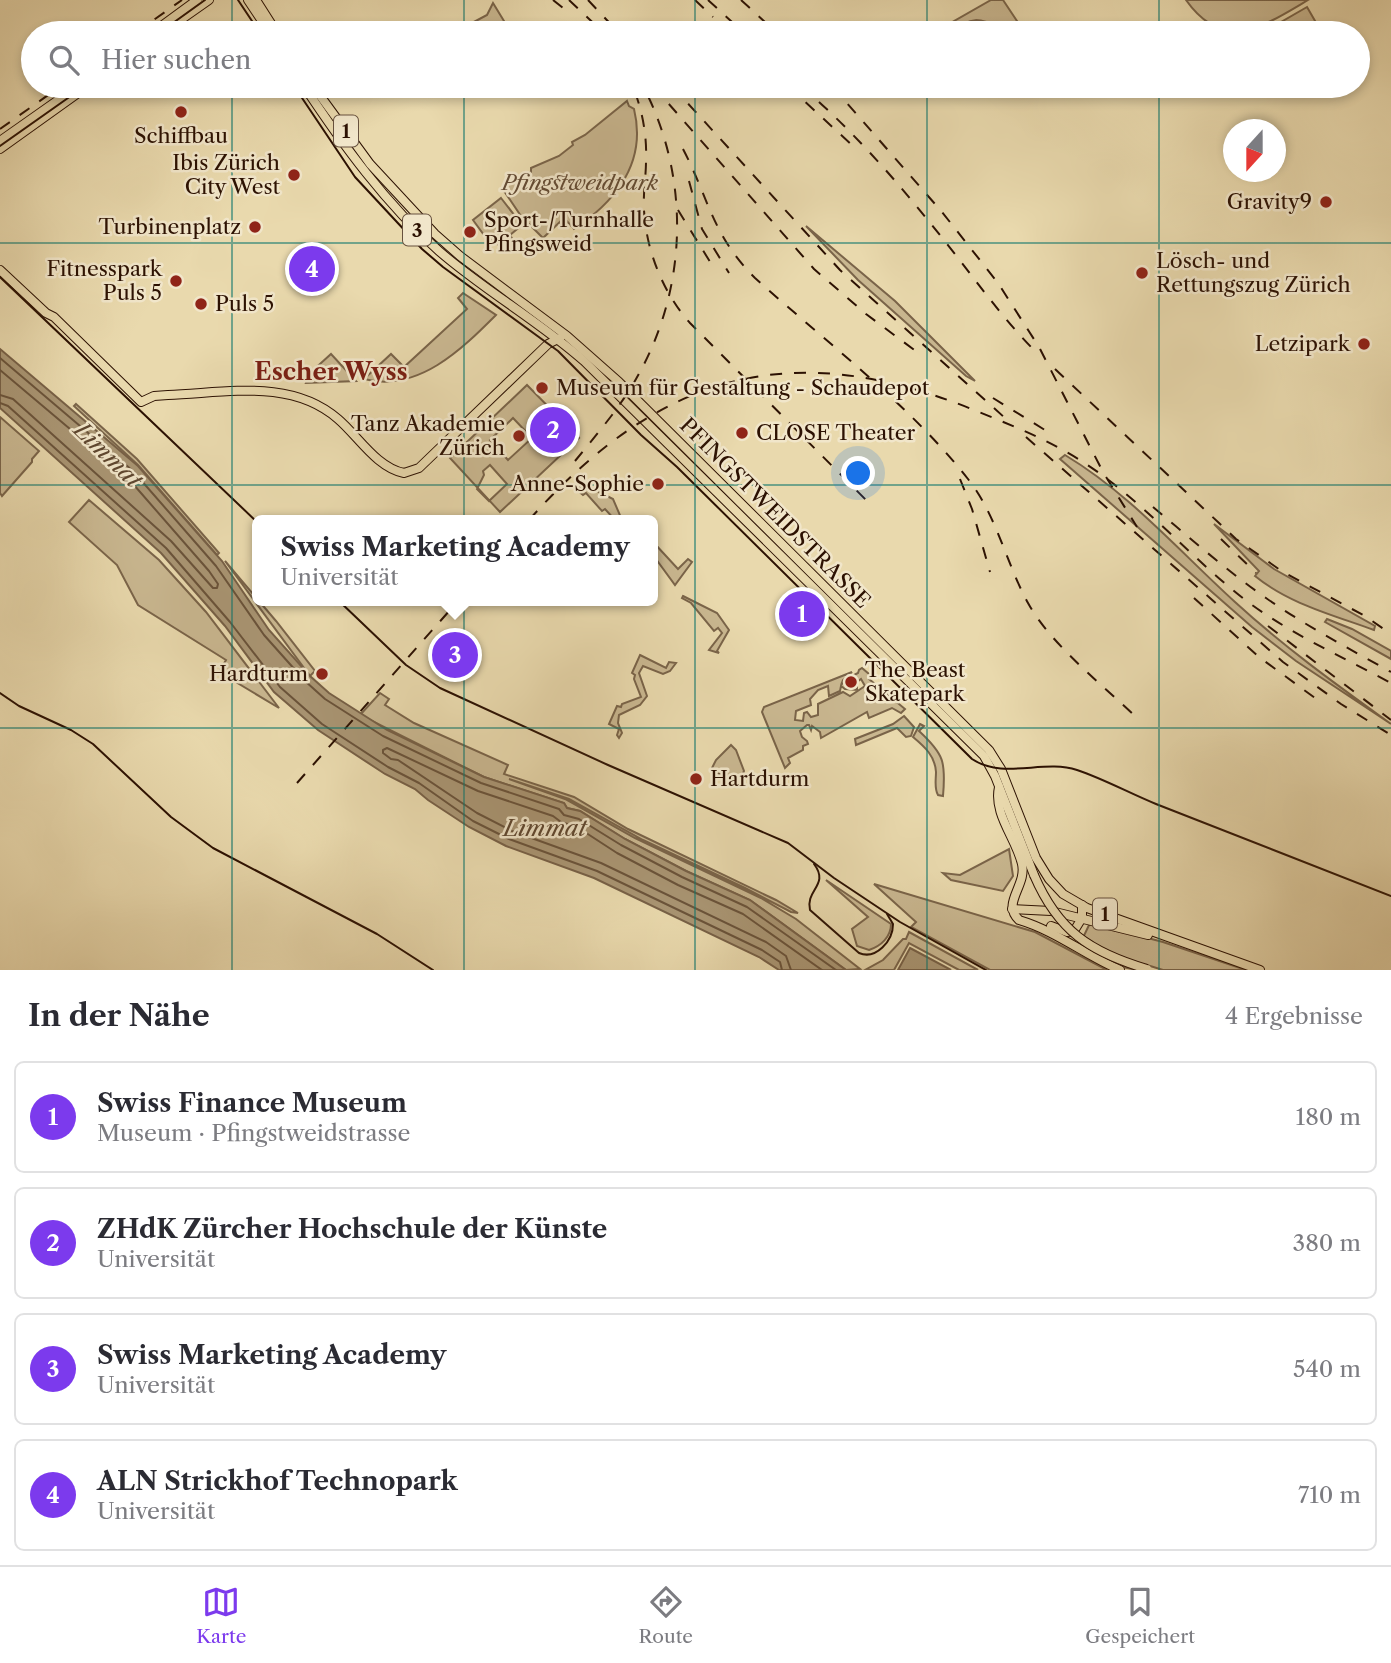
<!DOCTYPE html>
<html lang="de">
<head>
<meta charset="utf-8">
<style>
  :root { --surface:#fff; --page:#f7f7f7; --text:#2b2b33; --muted:#7c7c81; --line:#e1e1e2; --accent:#7c3aed }
  body { margin:0; font-family:"Libre Caslon Text",serif; background:var(--page); color:var(--text) }
  .compass { position:absolute; left:1223px; top:119px; width:63px; height:63px; border-radius:50%; background:var(--surface); box-shadow:0 4px 10px #0003; rotate:201deg }
  .you { position:absolute; left:859px; top:474px; width:24px; height:24px; margin:-18px; border:5px solid #fff; border-radius:50%; background:#1a73e8; box-shadow:0 0 0 10px #1a73e833 }
  .badge { display:grid; place-items:center; width:46px; height:46px; border-radius:50%; background:var(--accent); color:#fff; font-size:23px; font-weight:700 }
  .pin { position:absolute; translate:-50% -50%; border:4px solid #fff; box-shadow:0 2px 7px #0006 }
  .popup { position:absolute; left:252px; top:515px; width:406px; height:91px; box-sizing:border-box; display:grid; place-content:center; border-radius:10px; background:var(--surface); filter:drop-shadow(0 2px 5px #0005); font-size:23px; white-space:nowrap; color:var(--muted) }
  .popup b { font-size:26px; color:var(--text) }
  .popup::after { content:''; position:absolute; left:50%; top:100%; margin-left:-14px; border:14px solid transparent; border-top-color:var(--surface) }
  .list { margin:0; padding:0; list-style:none }
  h2 { display:flex; justify-content:space-between; align-items:center; height:91px; margin:0; padding:0 28px; font-size:30px }
  h2 small { font-size:23px; font-weight:400; color:var(--muted) }
  .list li { display:grid; grid-template-columns:46px 1fr auto; gap:21px; align-items:center; box-sizing:border-box; height:112px; margin:0 14px 14px; padding:0 14px; border:2px solid var(--line); border-radius:10px }
  .list b { display:block; font-size:26px; white-space:nowrap }
  .list p { margin:0; font-size:23px; white-space:nowrap; color:var(--muted) }
  .list em { font-size:23px; font-style:normal; color:var(--muted) }
  .icon { flex:none; width:38px; height:38px; fill:none; stroke:currentColor; stroke-width:2; stroke-linecap:round; stroke-linejoin:round }
  .map { position:relative; flex:none; width:1391px; height:970px; overflow:hidden }
  .search { position:absolute; background:var(--surface); box-shadow:0 4px 10px #0003; left:21px; right:21px; top:21px; height:77px; display:flex; align-items:center; gap:18px; box-sizing:border-box; padding:0 24px; border-radius:38px; color:var(--muted); font-size:26px }
  .sheet { height:595px; background:var(--surface) }
  nav { display:flex; justify-content:space-around; align-items:center; box-sizing:border-box; height:98px; border-top:2px solid var(--line); background:var(--surface); font-size:19px; color:var(--muted) }
  nav a { display:grid; justify-items:center; gap:4px }
  nav .on { color:var(--accent) }
  .map>svg:first-child { display:block }
</style>
</head>
<body>
<div class="map">
<svg width="1391" height="970" viewBox="0 0 1391 970">
  <rect width="100%" height="100%" fill="#e9d9ad"/>
  <filter id="stains"><feTurbulence type="fractalNoise" baseFrequency=".00286" numOctaves="4"/><feColorMatrix values="0 0 0 0 .2 0 0 0 0 .09 0 0 0 0 .02 0 0 0 .5 -.17"/></filter>
  <radialGradient id="worn" r=".72"><stop offset=".6" stop-color="#630" stop-opacity="0"/><stop offset="1" stop-color="#630" stop-opacity=".3"/></radialGradient>
  <g fill="#c9b790" stroke="#7a6449" stroke-width="2" fill-rule="evenodd">
    <path d="M991,0H1003L1017,21L1004,29C980,19 972,14 952,33H940L942,28Z"/>
    <path d="M1186,0H1308C1264,26 1224,54 1186,0Z"/>
    <polygon points="493,3 504,21 490,33 471,33 472,23 487,15"/>
    <polygon points="1307,7 1322,33 1262,33"/>
    <path d="M627,101L629,106L634,109C647,162 616,201 574,229L564,218L543,238L521,216L502,188L531,172V168L559,156L573,145L572,142L585,135Z"/>
    <polygon points="501,198 522,225 510,235 513,240 503,248 484,235 473,220"/>
    <polygon points="806,226 895,301 975,381 966,376 858,280"/>
    <path d="M463,293L496,315C462,349 418,393 364,379L391,354L404,367L467,309L458,298Z"/>
    <polygon points="331,354 356,381 306,383 310,373"/>
    <path d="M527,385L579,438L500,512L450,458ZM513,418L532,438L508,460L490,440ZM490,465L507,484L489,501L477,489L484,475L483,471Z"/>
    <polygon points="76,404 137,459 219,553 217,555 138,465 74,406"/>
    <polygon points="0,417 39,451 32,459 32,462 2,496 0,493"/>
    <path d="M1065,455C1130,494 1179,551 1235,602C1284,647 1337,685 1391,724L1296,661L1252,627L1060,459Z"/>
    <polygon points="583,484 613,499 622,520 615,520 605,509 602,511 586,493 583,495 577,490"/>
    <polygon points="89,500 159,560 206,612 279,708 219,672 226,660 138,605 117,565 69,522"/>
    <path d="M1214,524L1274,569L1375,626L1374,630C1333,615 1289,604 1255,576L1259,571Z"/>
    <polygon points="654,543 678,569 688,559 692,562 675,585 653,555"/>
    <polygon points="225,561 276,621 315,671 310,676"/>
    <polygon points="683,596 717,613 729,630 717,651 719,653 709,650 722,633 718,628 714,631 691,603 682,598"/>
    <polygon points="1327,619 1352,629 1391,651 1391,659 1325,622"/>
    <polygon points="640,655 666,668 669,662 676,663 670,671 663,674 643,666 639,673 647,696 640,705 619,715 618,723 622,733 619,738 617,735 619,729 609,724 617,706 621,707 622,704 641,697 634,679 635,675 632,673"/>
    <path d="M862,668L869,674V679L905,709L901,713L892,708L869,718L867,712L821,738L820,732L812,726L811,730L809,725H807L800,731L802,737L807,741L808,744L803,746V750L788,758L790,763L785,768L762,712L764,707L852,672L843,680L841,685L846,679L858,673L859,670ZM861,679L865,686L850,696L843,692L818,704V715L811,717L807,712L804,713L803,721L795,720L796,711L811,705L810,699L818,690L828,686L829,696L840,691L841,686L845,689L857,690V682Z"/>
    <polygon points="380,693 389,699 385,705 414,723 508,765 504,774 574,797 628,829 776,900 798,913 791,912 745,888 643,840 569,799 509,779 565,799 635,838 761,898 796,919 860,969 846,970 750,900 686,871 625,839 580,811 567,808 564,803 484,777 360,715"/>
    <polygon points="904,716 914,727 911,736 906,737 897,728 856,745 855,739 893,724"/>
    <path d="M920,724L924,726L919,731C944,754 946,762 943,796L938,795C934,788 936,780 936,772C935,756 925,747 913,737Z"/>
    <polygon points="731,745 736,750 744,771 740,780 732,780 711,770 716,760"/>
    <polygon points="1009,849 1013,876 1003,891 951,880 943,873 960,875"/>
    <path d="M826,880L891,924C891,937 881,946 869,950L857,946L852,929L868,917Z"/>
    <polygon points="874,884 1035,932 1107,970 990,970 911,927 916,922"/>
    <path d="M1090,923L1163,942L1246,970H1163L1147,965L1145,970C1119,970 1101,959 1079,946Z"/>
    <polygon points="909,932 978,970 959,970 909,943 894,970 865,970 883,960 903,939 906,939"/>
  </g>
  <g fill="#a99573" stroke="#776046" stroke-width="2">
    <polygon points="0,349 138,466 222,561 269,630 310,676 329,693 387,730 484,777 564,803 567,808 580,811 625,839 686,871 750,900 846,970 779,970 759,957 594,878 506,846 469,827 428,800 415,789 385,774 318,730 274,692 225,626 161,553 0,408"/>
    <polygon points="910,948 951,970 898,970"/>
  </g>
  <g fill="none" stroke-linecap="round" stroke-linejoin="round">
    <g stroke="#6a533a" stroke-width="2">
      <polyline points="0,358 133,471 216,566 264,635 305,681 325,699 383,736 481,783 559,809 564,815 579,819 621,845 682,877 747,907 836,970"/>
      <polyline points="0,370 127,477 209,571 218,584 217,588 213,588 171,541 13,399 0,395"/>
      <polyline points="0,403 8,406 166,548 230,622 280,687 322,724 388,767 419,783 473,821 509,839 597,871 762,950 780,962 782,970"/>
      <polyline points="791,970 786,956 766,942 601,863 512,831 477,813 398,760 391,759 383,753 383,750 387,748 478,791 553,816 561,822 577,827 617,853 678,885 743,914 822,970"/>
    </g>
    <g stroke="#2c1102" stroke-width="10">
      <g id="primary">
        <polyline points="248,0 270,33"/>
        <polyline points="256,0 277,33"/>
        <polyline points="152,33 197,0"/>
        <polyline points="162,33 209,0"/>
        <path d="M304,86C343,145 386,204 439,251C485,291 539,321 584,361L984,756L995,776L1034,875"/>
        <polyline points="313,86 370,164 435,234 460,256 567,336 619,382 989,750 1001,769 1036,858 1049,879 1063,894 1087,908 1260,970"/>
        <polyline points="0,141 78,86"/>
        <polyline points="0,149 88,86"/>
        <path d="M0,270L46,313L54,317L141,402L154,396L168,395C226,393 291,378 338,419C358,436 377,468 404,473L419,468L548,344L560,338"/>
        <path d="M999,787C993,814 1016,838 1022,864C1027,886 1001,903 1019,920C1056,931 1085,955 1120,970"/>
        <polyline points="1012,909 1051,911 1148,935"/>
        <polyline points="1051,926 1067,932 1074,931 1082,918 1082,905"/>
      </g>
    </g>
    <use href="#primary" stroke="#e9d9ad" stroke-width="8"/>
    <g stroke="#2c1102" stroke-width="2">
      <polyline points="238,0 260,33"/>
      <polyline points="159,33 205,0"/>
      <path d="M294,86L355,177L422,249L443,267L558,351L641,435L677,467L972,759C1004,780 1043,759 1077,770C1104,779 1129,793 1156,804C1234,835 1313,865 1391,896"/>
      <polyline points="0,146 85,86"/>
      <polyline points="0,277 257,522"/>
      <polyline points="339,601 406,665 440,688 608,765 788,843 834,878 900,922 986,970"/>
      <polyline points="0,693 19,706 71,730 93,744 171,817 213,848 377,934 433,970"/>
      <path d="M814,864C830,885 805,890 810,910L859,953C876,960 893,941 893,924L887,914"/>
    </g>
    <g stroke="#2c1102" stroke-width="2" stroke-dasharray="12 12" stroke-linecap="butt">
      <polyline points="553,0 567,11"/>
      <polyline points="569,0 604,33"/>
      <polyline points="588,0 619,33"/>
      <polyline points="695,0 713,17"/>
      <polyline points="708,0 744,33"/>
      <polyline points="741,0 777,33"/>
      <polyline points="135,33 182,0"/>
      <polyline points="653,86 814,269 866,314 921,355"/>
      <polyline points="672,86 840,270 1005,418"/>
      <polyline points="788,86 853,146"/>
      <path d="M801,86C856,133 902,187 947,244C975,279 1000,315 1032,348"/>
      <polyline points="832,86 942,212 998,283 1039,347 1103,472 1137,527"/>
      <path d="M635,92C643,114 647,137 646,161C646,177 643,193 644,210C646,250 663,293 690,323L867,501"/>
      <polyline points="0,129 61,86"/>
      <path d="M683,149C709,199 712,235 755,278C826,342 909,404 968,479C997,516 1006,563 1028,603C1051,645 1103,685 1138,719"/>
      <polyline points="689,181 702,229 729,273"/>
      <polyline points="678,210 712,265"/>
      <polyline points="1055,369 1236,539 1283,572 1365,616 1391,634"/>
      <polyline points="993,398 1053,435"/>
      <polyline points="1026,437 1283,662 1341,704 1391,735"/>
      <path d="M575,461C596,435 619,409 636,379C688,289 691,178 643,86"/>
      <polyline points="960,479 972,509 990,572"/>
      <path d="M1153,507C1190,538 1226,570 1266,598C1306,626 1348,648 1391,672"/>
      <path d="M529,520C659,374 790,335 974,410C1011,425 1049,440 1083,462C1142,500 1189,556 1244,599C1290,634 1341,656 1391,683"/>
      <polyline points="1221,539 1256,573"/>
      <polyline points="1194,598 1259,657 1315,698"/>
      <polyline points="1268,626 1391,720"/>
      <polyline points="297,783 458,601"/>
    </g>
    <g stroke="#2c1102" stroke-width="10" stroke-linecap="butt">
      <path id="primary-bridge" d="M1034,875C1058,931 1090,952 1147,969"/>
    </g>
    <use href="#primary-bridge" stroke="#e9d9ad" stroke-width="8"/>
  </g>
  <path fill="none" stroke="#0f766e" stroke-width="2" stroke-opacity="0.55" d="M232,0V33M464,0V33M695,0V33M927,0V33M1159,0V33M232,86V970M464,86V970M695,86V970M927,86V970M1159,86V970M0,243H1391M0,485H1391M0,728H1391"/>
  <g fill="#8f2418" stroke="#f1e6ca" stroke-width="2.5">
    <circle cx="181" cy="112" r="7"/>
    <circle cx="294" cy="175" r="7"/>
    <circle cx="1326" cy="202" r="7"/>
    <circle cx="255" cy="227" r="7"/>
    <circle cx="470" cy="232" r="7"/>
    <circle cx="1142" cy="273" r="7"/>
    <circle cx="176" cy="281" r="7"/>
    <circle cx="201" cy="304" r="7"/>
    <circle cx="1364" cy="344" r="7"/>
    <circle cx="542" cy="388" r="7"/>
    <circle cx="742" cy="433" r="7"/>
    <circle cx="519" cy="436" r="7"/>
    <circle cx="658" cy="484" r="7"/>
    <circle cx="322" cy="674" r="7"/>
    <circle cx="851" cy="682" r="7"/>
    <circle cx="696" cy="779" r="7"/>
  </g>
  <g text-anchor="middle" stroke-width="5" stroke-linejoin="round" paint-order="stroke">
    <g fill="#f1e6ca" stroke="#67513e" stroke-width="2">
      <rect x="334" y="115.5" width="24" height="31" rx="5"/>
      <rect x="403" y="214.5" width="28" height="31" rx="5"/>
      <rect x="1093" y="898.5" width="24" height="31" rx="5"/>
    </g>
    <g font-size="19" font-weight="bold" fill="#2c1102">
      <text x="346" y="138">1</text>
      <text x="417" y="237">3</text>
      <text x="1105" y="921">1</text>
    </g>
    <g font-size="21" fill="#2c1102" stroke="#f1e6ca" text-anchor="end">
      <text x="181" y="143" text-anchor="middle">Schiffbau</text>
      <text x="280" y="170">Ibis Zürich<tspan x="280" dy="24">City West</tspan></text>
      <text x="1312" y="209">Gravity9</text>
      <text x="484" y="227" text-anchor="start">Sport-/Turnhalle<tspan x="484" dy="24">Pfingsweid</tspan></text>
      <text x="241" y="234">Turbinenplatz</text>
      <text x="1156" y="268" text-anchor="start">Lösch- und<tspan x="1156" dy="24">Rettungszug Zürich</tspan></text>
      <text x="162" y="276">Fitnesspark<tspan x="162" dy="24">Puls 5</tspan></text>
      <text x="215" y="311" text-anchor="start">Puls 5</text>
      <text x="1350" y="351">Letzipark</text>
      <text x="556" y="395" text-anchor="start">Museum für Gestaltung - Schaudepot</text>
      <text x="505" y="431">Tanz Akademie<tspan x="505" dy="24">Zürich</tspan></text>
      <text x="756" y="440" text-anchor="start">CLOSE Theater</text>
      <text x="644" y="491">Anne-Sophie</text>
      <text x="865" y="677" text-anchor="start">The Beast<tspan x="865" dy="24">Skatepark</tspan></text>
      <text x="308" y="681">Hardturm</text>
      <text x="710" y="786" text-anchor="start">Hartdurm</text>
    </g>
    <g font-size="21" font-style="italic" fill="#634b34" stroke="#f1e6ca">
      <text x="580" y="190">Pfingstweidpark</text>
    </g>
    <g font-size="21" fill="#2c1102" stroke="#f1e6ca">
      <text transform="translate(775 513) rotate(45)" y="7">PFINGSTWEIDSTRASSE</text>
    </g>
    <g font-size="23" font-style="italic" fill="#5e462f" stroke="#f1e6ca">
      <text transform="translate(108 455) rotate(44)" y="8">Limmat</text>
      <text x="545" y="836">Limmat</text>
    </g>
    <g font-size="24" font-weight="bold" fill="#7a1f14" stroke="#f1e6ca">
      <text x="331" y="380">Escher Wyss</text>
    </g>
  </g>
  <rect width="100%" height="100%" filter="url(#stains)"/>
  <rect width="100%" height="100%" fill="url(#worn)"/>
</svg>
<svg class="compass" viewBox="-18 -18 36 36"><path d="M0-13l5 13h-10z" fill="#e53935"/><path d="M0 13l5-13h-10z" fill="#7c7c81"/></svg>
<div class="you"></div>
<div class="pin badge" style="left:802px;top:614px">1</div>
<div class="pin badge" style="left:553px;top:430px">2</div>
<div class="pin badge" style="left:455px;top:655px">3</div>
<div class="popup"><b>Swiss Marketing Academy</b>Universität</div>
<div class="pin badge" style="left:312px;top:269px">4</div>
<div class="search"><svg class="icon" aria-label="search" viewBox="0 0 24 24"><circle cx="10" cy="10" r="6"/><path d="M15 15l6 6"/></svg>Hier suchen</div>
</div>
<section class="sheet">
<h2>In der Nähe<small>4 Ergebnisse</small></h2>
<ul class="list">
<li><span class="badge">1</span><div><b>Swiss Finance Museum</b><p>Museum · Pfingstweidstrasse</p></div><em>180 m</em></li>
<li><span class="badge">2</span><div><b>ZHdK Zürcher Hochschule der Künste</b><p>Universität</p></div><em>380 m</em></li>
<li><span class="badge">3</span><div><b>Swiss Marketing Academy</b><p>Universität</p></div><em>540 m</em></li>
<li><span class="badge">4</span><div><b>ALN Strickhof Technopark</b><p>Universität</p></div><em>710 m</em></li>
</ul>
</section>
<nav>
<a class="on"><svg class="icon" aria-label="map" viewBox="0 0 24 24"><path d="M3 6l6-2 6 2 6-2v14l-6 2-6-2-6 2zM9 4v14M15 6v14"/></svg>Karte</a>
<a><svg class="icon" aria-label="directions" viewBox="0 0 24 24"><path d="M12 3l9 9-9 9-9-9zM9 14v-3h6M13 9l2 2-2 2"/></svg>Route</a>
<a><svg class="icon" aria-label="saved" viewBox="0 0 24 24"><path d="M7 4h10v16l-5-4-5 4z"/></svg>Gespeichert</a>
</nav>
</body>
</html>
